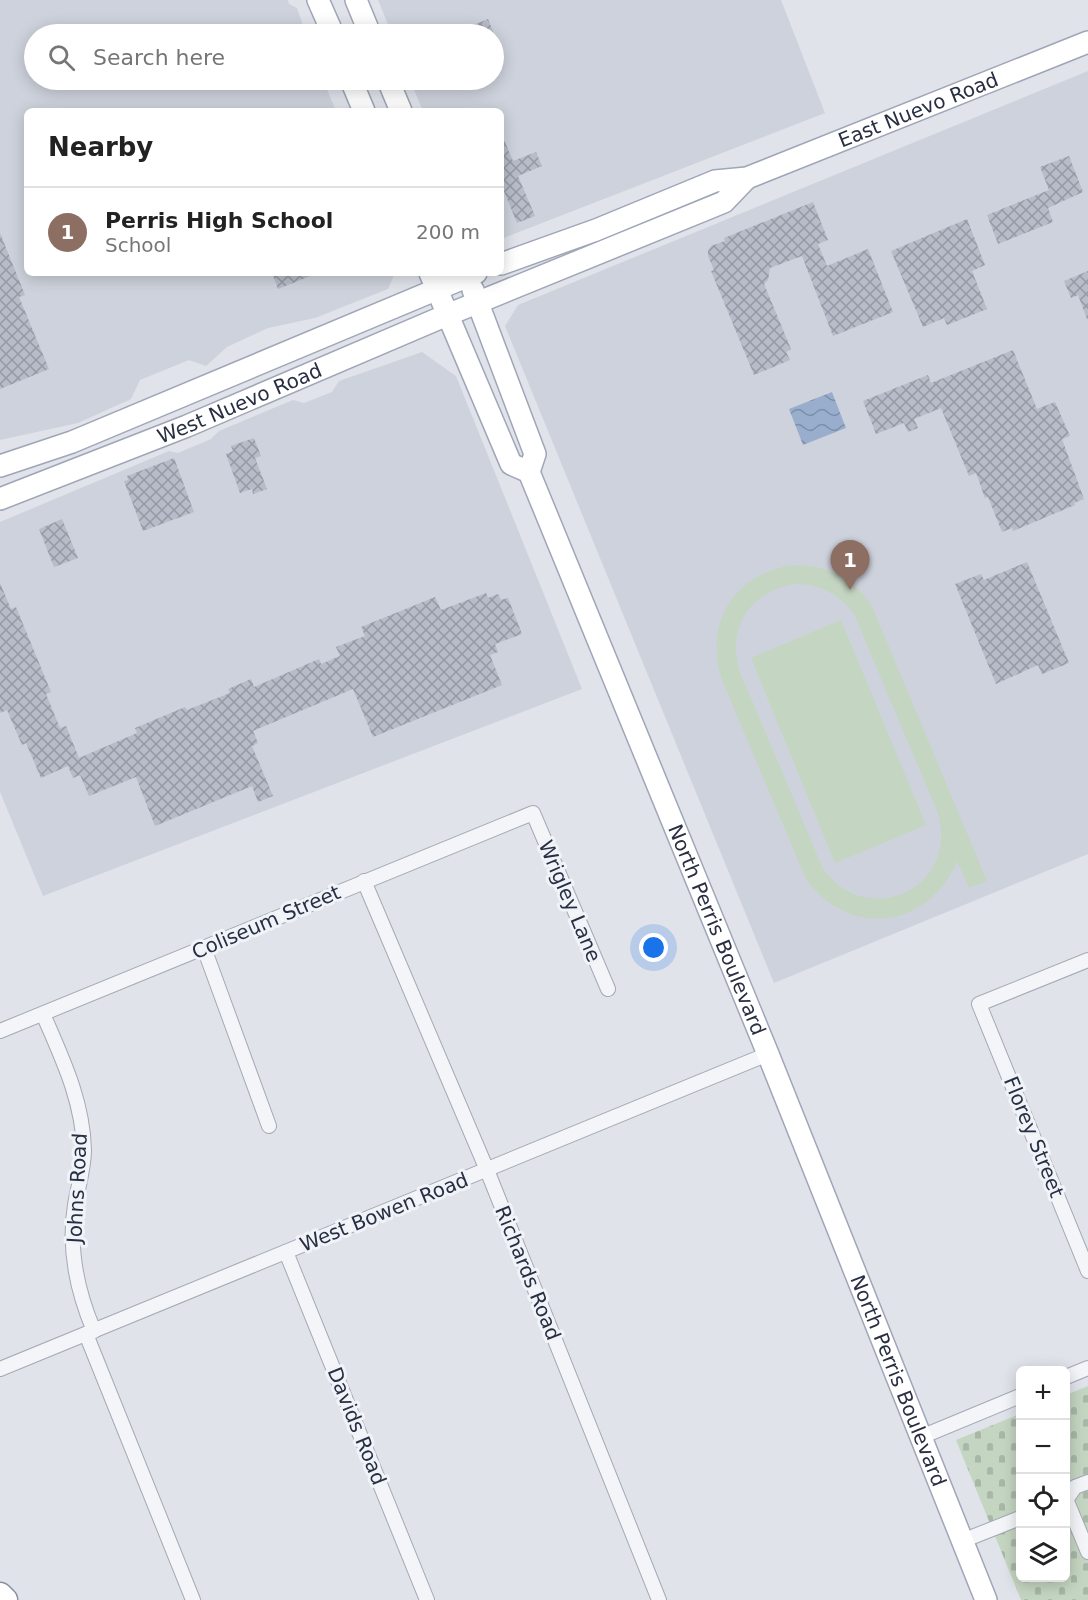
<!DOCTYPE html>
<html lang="en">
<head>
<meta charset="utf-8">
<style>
  :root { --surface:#fff; --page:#f6f6f6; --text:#222; --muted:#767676; --line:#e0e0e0; --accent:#d83d47 }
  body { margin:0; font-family:"DejaVu Sans",sans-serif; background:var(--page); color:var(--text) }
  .controls { position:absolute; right:18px; bottom:18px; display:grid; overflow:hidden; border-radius:9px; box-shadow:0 3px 15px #0003 }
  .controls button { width:54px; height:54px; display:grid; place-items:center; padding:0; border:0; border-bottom:2px solid var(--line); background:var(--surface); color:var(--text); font:30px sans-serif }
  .you { position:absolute; left:654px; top:948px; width:21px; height:21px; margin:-15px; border:4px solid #fff; border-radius:50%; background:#1a73e8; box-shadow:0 0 0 9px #1a73e833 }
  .badge { display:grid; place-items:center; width:39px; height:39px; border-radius:50%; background:var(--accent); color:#fff; font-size:20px; font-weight:700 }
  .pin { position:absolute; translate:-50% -50px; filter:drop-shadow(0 2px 3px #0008) }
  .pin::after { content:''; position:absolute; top:32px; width:21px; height:18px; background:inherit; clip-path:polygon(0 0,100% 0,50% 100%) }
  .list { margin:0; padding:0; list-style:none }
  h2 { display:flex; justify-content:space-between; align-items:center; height:78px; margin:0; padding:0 24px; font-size:26px }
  h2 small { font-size:20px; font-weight:400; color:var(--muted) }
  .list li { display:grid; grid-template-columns:39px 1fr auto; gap:18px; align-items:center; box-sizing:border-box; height:90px; padding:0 24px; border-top:2px solid var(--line) }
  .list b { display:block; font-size:22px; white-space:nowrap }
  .list p { margin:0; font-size:20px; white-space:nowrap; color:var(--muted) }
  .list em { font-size:20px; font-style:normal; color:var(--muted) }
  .icon { flex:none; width:33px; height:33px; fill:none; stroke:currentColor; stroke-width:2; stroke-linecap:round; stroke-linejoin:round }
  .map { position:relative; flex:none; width:1088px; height:1600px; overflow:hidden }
  .search { position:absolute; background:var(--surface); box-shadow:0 3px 15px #0003; left:24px; top:24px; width:480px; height:66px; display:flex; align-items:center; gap:15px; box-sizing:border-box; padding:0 21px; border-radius:33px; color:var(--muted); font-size:22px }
  .panel { position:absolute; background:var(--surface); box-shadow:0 3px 15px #0003; left:24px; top:108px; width:480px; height:168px; border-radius:9px }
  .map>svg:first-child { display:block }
</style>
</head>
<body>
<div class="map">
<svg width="1088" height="1600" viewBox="0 0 1088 1600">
  <defs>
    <pattern id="cemetery-stones" width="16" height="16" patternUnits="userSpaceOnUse" patternTransform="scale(1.5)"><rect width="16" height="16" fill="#c4d5c1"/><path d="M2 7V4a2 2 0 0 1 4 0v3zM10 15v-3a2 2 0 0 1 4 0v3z" fill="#a8b7a7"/></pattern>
    <pattern id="water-waves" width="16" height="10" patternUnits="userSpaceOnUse" patternTransform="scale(1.5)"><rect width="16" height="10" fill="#99aecd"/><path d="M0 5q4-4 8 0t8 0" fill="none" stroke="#7d8ea8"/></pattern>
    <pattern id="building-cross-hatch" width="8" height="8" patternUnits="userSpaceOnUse" patternTransform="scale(1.5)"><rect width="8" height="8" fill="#b7bcc8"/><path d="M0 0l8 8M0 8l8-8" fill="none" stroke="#9599a4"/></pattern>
  </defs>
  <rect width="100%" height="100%" fill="#e0e3ea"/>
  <g fill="#ced2dc">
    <polygon points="0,0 288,0 289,4 297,8 306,34 34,34 34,80 323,80 336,111 27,111 27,273 395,273 388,289 315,318 268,328 227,347 206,366 189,360 140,380 131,399 78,423 0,440"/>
    <polygon points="378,0 781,0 825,113 501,239 501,111 423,111 410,80 494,80 494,34 392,34"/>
    <polygon points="1088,71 1088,854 774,983 505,326 518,305"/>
    <polygon points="422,352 456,376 582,689 43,896 0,792 0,522 169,451 178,453 211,439 219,431 293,400 304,403 332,392 339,381"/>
  </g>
  <polygon fill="url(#cemetery-stones)" points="1088,1386 1088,1600 1021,1600 956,1440 1020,1414 1020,1578 1066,1578 1066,1395"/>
  <g fill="#c4d5c1" fill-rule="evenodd">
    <path d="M793,565C827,565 851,577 871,604L987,881L969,888L957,861C929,929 849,939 806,879L722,680C704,622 734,574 793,565ZM795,584C820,584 839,594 854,614L937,811C962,886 869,932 823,869L740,672C726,629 749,591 795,584Z"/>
    <polygon points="841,620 926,825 835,863 751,658"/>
  </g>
  <polygon fill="url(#water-waves)" points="832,392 846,428 803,445 789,409"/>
  <g fill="url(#building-cross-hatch)">
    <polygon points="488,19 494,34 451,34"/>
    <polygon points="501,133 513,161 536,152 542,166 518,176 535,216 517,223 501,184"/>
    <polygon points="1069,156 1083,192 1048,208 1053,222 998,244 987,215 1049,190 1040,167"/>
    <polygon points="813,202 828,240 818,244 827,266 868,249 893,312 833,336 802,256 770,268 768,280 764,284 791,349 786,352 790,360 754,375 711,271 714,270 708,256 708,251 711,246 725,241 724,238"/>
    <polygon points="967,219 985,265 972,271 987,309 947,325 944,318 923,327 891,251"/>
    <polygon points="0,233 25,295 19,297 49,369 0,389"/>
    <polygon points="1088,271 1088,319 1087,319 1078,295 1071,298 1064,281"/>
    <polygon points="272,273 318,273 278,289"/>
    <polygon points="1013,350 1037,409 1055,402 1070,436 1062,439 1084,499 1074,503 1075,505 1013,531 1012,528 1002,532 988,497 985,498 976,473 969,476 941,408 914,419 918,428 908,432 904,423 876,434 863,401 928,375 931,383"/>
    <polygon points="254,438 261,456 255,458 267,489 253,494 252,489 240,493 226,454 233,451 231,446"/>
    <polygon points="174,458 194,512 143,531 124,481 128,480 127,476"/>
    <polygon points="62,519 78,558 54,567 39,529"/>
    <polygon points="1027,562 1069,663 1042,674 1038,665 996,684 955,584 981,574 984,580"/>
    <polygon points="0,583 11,609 16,607 51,692 46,694 60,728 66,726 79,758 137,733 135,728 185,707 187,710 230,693 228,689 251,679 254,687 319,659 321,664 340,656 336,647 365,636 361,627 435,597 441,610 486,593 488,598 498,594 501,600 508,598 522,634 495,644 498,652 490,655 502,685 373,737 353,689 253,731 258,743 252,746 273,796 258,802 252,786 155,826 136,777 89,796 80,775 73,778 68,766 41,778 26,743 22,745 7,710 0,713"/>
  </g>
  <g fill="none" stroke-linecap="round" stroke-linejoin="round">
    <g stroke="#a5a9b5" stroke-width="16">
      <g id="street">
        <polyline points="364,881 487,1170 659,1600"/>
        <polyline points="204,948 269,1126"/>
        <polyline points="1088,960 979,1004 1088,1271"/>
        <path d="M43,1014C62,1058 83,1101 84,1150C84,1169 78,1186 75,1205C68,1248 77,1291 94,1331"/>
        <polyline points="0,1031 533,813 608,989"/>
        <polyline points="286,1252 427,1600"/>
        <polyline points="86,1334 193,1600"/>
        <polyline points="0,1369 768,1054"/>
        <polyline points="1066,1377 1088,1368"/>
        <polyline points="921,1437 1020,1396"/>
        <polyline points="1066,1499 1088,1552"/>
        <polyline points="1066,1500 1075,1487 1088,1482"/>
        <polyline points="962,1541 1020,1518"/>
      </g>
    </g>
    <g stroke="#9fa6b7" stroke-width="24">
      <g id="primary">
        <polyline points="318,0 333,34"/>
        <polyline points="356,0 370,34"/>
        <polyline points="351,80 364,111"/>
        <polyline points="388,80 401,111"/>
        <path id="s1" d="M501,264L596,230L715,181L747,178L1088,42"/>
        <path id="s2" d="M430,273L511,464L529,472L768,1054L986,1600"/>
        <polyline points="473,290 535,454 529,472"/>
        <polyline points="0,466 72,442 476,273"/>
        <path id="s3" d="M0,499L187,426L447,315L724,202L747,178"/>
      </g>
    </g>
    <g stroke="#878fa2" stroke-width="27">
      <polyline id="highway" points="0,1595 5,1600"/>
    </g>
    <use href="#street" stroke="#f3f5f8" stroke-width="14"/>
    <use href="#primary" stroke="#fff" stroke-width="21"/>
    <use href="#highway" stroke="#fff" stroke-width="24"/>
  </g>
  <g text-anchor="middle" stroke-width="6" stroke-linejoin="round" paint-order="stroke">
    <g font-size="20" fill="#282f43" stroke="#f0f3f7">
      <text dy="7" stroke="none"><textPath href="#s1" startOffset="446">East Nuevo Road</textPath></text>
      <text dy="7" stroke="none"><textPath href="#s3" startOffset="258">West Nuevo Road</textPath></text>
      <text transform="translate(570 901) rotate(67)" y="7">Wrigley Lane</text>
      <text transform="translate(266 922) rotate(-23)" y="7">Coliseum Street</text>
      <text dy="7" stroke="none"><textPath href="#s2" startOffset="722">North Perris Boulevard</textPath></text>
      <text transform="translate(1034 1137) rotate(68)" y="7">Florey Street</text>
      <text transform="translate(77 1188) rotate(-87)" y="7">Johns Road</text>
      <text transform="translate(384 1212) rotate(-22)" y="7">West Bowen Road</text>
      <text transform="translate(528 1273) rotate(68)" y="7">Richards Road</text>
      <text dy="7" stroke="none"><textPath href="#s2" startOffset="1208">North Perris Boulevard</textPath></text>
      <text transform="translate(357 1426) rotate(68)" y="7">Davids Road</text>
    </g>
  </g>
</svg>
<div class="controls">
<button>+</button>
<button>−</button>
<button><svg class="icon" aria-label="locate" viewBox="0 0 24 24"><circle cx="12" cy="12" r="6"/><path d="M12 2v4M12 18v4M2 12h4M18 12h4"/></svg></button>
<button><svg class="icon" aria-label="layers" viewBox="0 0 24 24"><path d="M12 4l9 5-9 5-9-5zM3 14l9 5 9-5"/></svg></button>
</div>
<div class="you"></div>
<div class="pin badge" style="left:850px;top:590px;background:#8d6e63">1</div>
<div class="search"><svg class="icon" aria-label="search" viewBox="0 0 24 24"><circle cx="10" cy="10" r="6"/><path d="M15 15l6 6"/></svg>Search here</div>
<section class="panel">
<h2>Nearby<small></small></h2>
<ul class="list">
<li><span class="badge" style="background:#8d6e63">1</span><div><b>Perris High School</b><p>School</p></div><em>200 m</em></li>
</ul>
</section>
</div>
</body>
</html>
